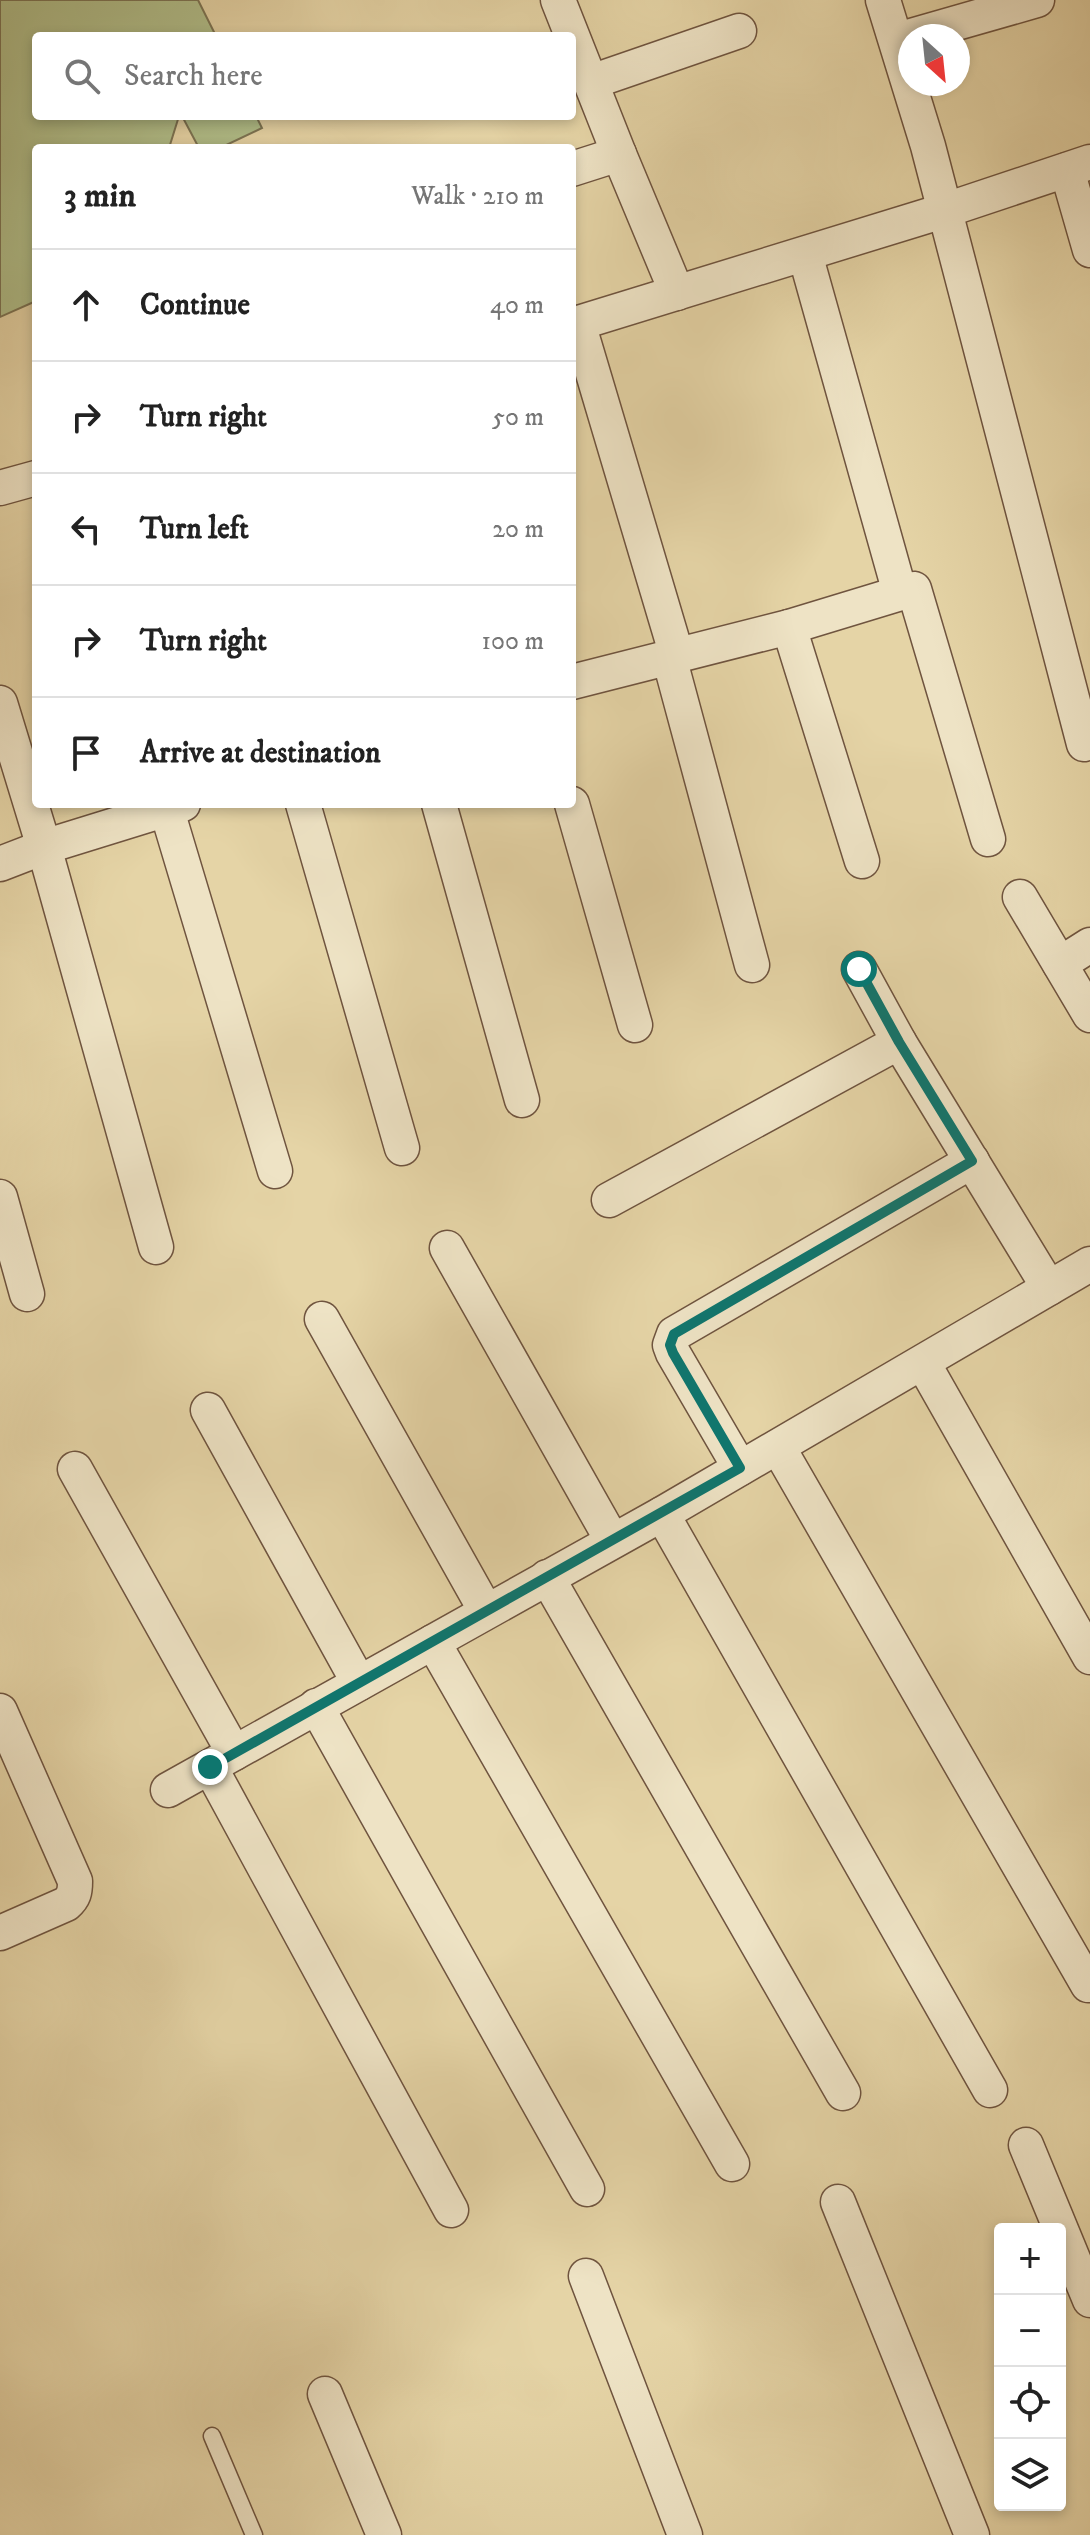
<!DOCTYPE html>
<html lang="en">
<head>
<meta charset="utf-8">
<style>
  :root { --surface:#fff; --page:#f2f2f2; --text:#222; --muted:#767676; --line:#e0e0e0 }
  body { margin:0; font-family:"IM FELL DW Pica",serif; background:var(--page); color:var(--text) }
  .controls { position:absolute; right:24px; bottom:24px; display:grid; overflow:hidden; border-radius:8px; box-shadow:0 4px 12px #0003 }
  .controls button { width:72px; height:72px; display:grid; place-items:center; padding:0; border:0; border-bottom:2px solid var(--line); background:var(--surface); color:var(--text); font:40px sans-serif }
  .compass { position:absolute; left:898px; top:24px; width:72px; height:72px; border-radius:50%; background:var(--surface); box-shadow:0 4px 12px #0003; rotate:153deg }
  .stop { position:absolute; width:24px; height:24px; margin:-18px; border:6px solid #0f766e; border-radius:50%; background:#fff }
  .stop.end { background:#0f766e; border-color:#fff; box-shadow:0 2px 8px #0008 }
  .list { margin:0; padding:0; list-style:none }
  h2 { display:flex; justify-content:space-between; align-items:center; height:104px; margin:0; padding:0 32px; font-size:34px }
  h2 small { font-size:26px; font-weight:400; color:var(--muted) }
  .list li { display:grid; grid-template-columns:52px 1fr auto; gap:24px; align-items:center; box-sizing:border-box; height:112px; padding:0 32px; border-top:2px solid var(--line) }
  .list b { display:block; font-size:30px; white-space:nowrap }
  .list em { font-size:26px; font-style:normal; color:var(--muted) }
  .icon { flex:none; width:44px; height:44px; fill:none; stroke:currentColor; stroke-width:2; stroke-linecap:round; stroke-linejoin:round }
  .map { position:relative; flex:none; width:1090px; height:2535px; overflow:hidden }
  .search { position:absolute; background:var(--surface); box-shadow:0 4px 12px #0003; left:32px; top:32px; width:544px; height:88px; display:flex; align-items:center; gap:20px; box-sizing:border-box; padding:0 28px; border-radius:8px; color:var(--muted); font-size:30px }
  .panel { position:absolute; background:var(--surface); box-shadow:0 4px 12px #0003; left:32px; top:144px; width:544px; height:664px; border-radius:8px }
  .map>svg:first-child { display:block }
</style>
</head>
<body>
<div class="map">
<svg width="1090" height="2535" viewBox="0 0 1090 2535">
  <rect width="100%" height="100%" fill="#e5d4a6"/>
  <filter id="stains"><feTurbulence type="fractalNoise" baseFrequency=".0025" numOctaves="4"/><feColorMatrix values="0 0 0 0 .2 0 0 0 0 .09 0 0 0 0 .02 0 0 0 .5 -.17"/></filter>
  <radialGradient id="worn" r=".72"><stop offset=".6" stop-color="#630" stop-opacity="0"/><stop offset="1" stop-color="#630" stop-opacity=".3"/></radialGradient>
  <g fill="#b0be8a" stroke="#7c7454" stroke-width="2">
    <polygon points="0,0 198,0 216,36 36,36 36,116 179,116 169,148 36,148 36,301 0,317"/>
    <polygon points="182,116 256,116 262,128 220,148 199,148"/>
  </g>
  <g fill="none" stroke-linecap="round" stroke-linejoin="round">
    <g stroke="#6f543f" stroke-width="19">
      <polyline id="lane" points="212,2436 254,2535"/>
    </g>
    <g stroke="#6f543f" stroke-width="37">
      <g id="street">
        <polyline points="558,0 619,154 677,293"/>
        <polyline points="883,0 928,146 1084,744"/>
        <polyline points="911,36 1037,0"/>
        <polyline points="591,82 739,31"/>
        <polyline points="572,169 619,154"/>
        <polyline points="1067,170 1090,250"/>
        <polyline points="805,254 900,593"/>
        <polyline points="578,323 677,656"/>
        <polyline points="572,325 943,211 1090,162"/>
        <polyline points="0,488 36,478"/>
        <polyline points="789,627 862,861"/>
        <polyline points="669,657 752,965"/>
        <polyline points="572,682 789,627 914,589 988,839"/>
        <polyline points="0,703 44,847 156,1247"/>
        <polyline points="165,804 275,1171"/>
        <polyline points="303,804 402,1148"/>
        <polyline points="439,804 522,1100"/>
        <polyline points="572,804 635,1025"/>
        <polyline points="0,864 44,847 183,804"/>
        <polyline points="1020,897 1090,1015"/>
        <polyline points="1060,964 1090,945"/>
        <polyline points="859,969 899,1042"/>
        <polyline points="0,1197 27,1294"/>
        <polyline points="609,1200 899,1042 1049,1288"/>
        <polyline points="447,1248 612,1540"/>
        <polyline points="322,1319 486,1611"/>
        <polyline points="923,1363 1090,1657"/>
        <polyline points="208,1410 359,1683"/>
        <polyline points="778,1447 1088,1985"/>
        <polyline points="740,1468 673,1353 670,1345 674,1334 972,1161"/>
        <polyline points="75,1469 234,1753"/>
        <polyline points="662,1514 990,2090"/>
        <polyline points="547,1577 843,2093"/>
        <polyline points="433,1642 732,2164"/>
        <polyline points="316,1706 587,2189"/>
        <path d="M0,1711L75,1881C75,1892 74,1897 66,1904L0,1933"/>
        <polyline points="210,1767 451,2210"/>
        <polyline points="168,1790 662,1514 1090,1264"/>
        <polyline points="1026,2145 1090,2300"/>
        <polyline points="838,2202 972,2535"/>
        <polyline points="586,2276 685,2535"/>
        <polyline points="325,2394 384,2535"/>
      </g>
    </g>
    <use href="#lane" stroke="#eee3c5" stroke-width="16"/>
    <use href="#street" stroke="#eee3c5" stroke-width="34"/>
  </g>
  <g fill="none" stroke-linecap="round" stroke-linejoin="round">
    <polyline stroke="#0f766e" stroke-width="10" points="210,1767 740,1468 673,1353 670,1345 674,1334 972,1161 899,1042 859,969"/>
  </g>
  <rect width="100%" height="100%" filter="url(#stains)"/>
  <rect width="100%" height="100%" fill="url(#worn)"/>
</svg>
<div class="controls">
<button>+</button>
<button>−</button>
<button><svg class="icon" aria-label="locate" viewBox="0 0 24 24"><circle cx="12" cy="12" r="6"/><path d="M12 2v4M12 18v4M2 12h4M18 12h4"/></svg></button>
<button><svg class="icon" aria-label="layers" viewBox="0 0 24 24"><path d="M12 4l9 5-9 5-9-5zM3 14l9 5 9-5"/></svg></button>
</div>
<svg class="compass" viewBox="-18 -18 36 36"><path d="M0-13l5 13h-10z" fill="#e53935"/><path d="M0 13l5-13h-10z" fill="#767676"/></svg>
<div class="stop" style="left:859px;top:969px"></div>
<div class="stop end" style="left:210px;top:1767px"></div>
<div class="search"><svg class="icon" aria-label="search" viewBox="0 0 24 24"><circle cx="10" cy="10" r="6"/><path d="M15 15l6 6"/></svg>Search here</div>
<section class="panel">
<h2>3 min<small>Walk · 210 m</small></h2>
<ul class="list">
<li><svg class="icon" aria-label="ahead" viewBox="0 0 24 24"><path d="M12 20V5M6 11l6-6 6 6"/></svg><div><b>Continue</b></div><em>40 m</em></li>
<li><svg class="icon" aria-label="right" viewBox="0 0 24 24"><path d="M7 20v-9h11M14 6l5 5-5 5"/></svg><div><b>Turn right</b></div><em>50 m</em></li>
<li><svg class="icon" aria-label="left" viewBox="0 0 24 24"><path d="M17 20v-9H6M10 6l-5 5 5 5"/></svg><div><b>Turn left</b></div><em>20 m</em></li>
<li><svg class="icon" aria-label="right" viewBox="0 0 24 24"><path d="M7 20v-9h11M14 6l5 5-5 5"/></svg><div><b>Turn right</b></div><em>100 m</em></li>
<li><svg class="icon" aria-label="arrive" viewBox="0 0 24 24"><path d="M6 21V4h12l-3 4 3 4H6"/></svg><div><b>Arrive at destination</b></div></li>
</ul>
</section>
</div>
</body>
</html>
